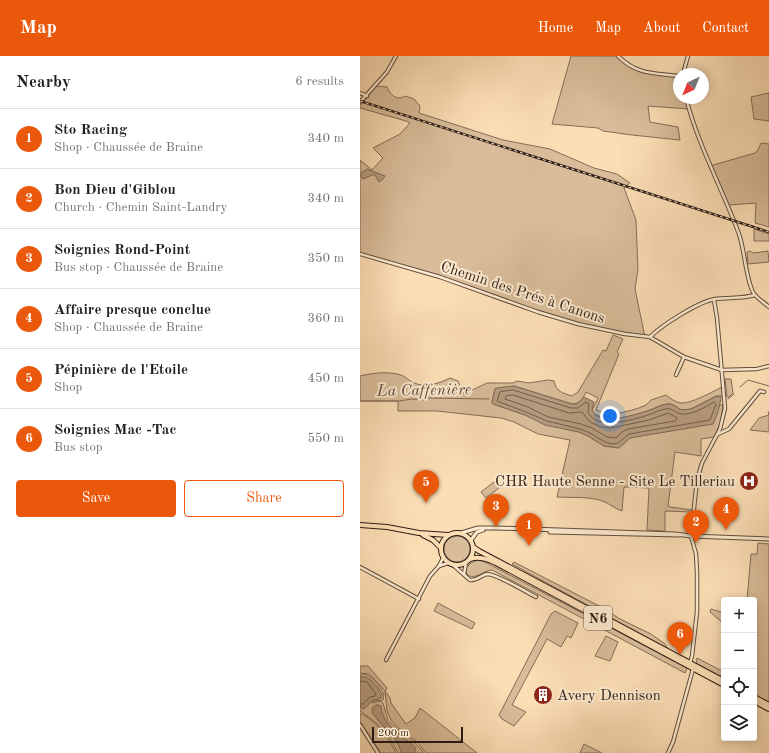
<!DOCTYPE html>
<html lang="en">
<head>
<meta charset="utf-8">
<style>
  :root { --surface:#fff; --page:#f6f6f6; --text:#202124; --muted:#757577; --line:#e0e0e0; --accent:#ea580c }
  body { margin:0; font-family:"Old Standard TT",serif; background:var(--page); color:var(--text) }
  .controls { position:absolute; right:12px; bottom:12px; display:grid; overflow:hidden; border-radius:4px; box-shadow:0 2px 10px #0003 }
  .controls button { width:36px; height:36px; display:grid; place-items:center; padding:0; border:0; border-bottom:1px solid var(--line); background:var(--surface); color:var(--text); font:20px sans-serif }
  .compass { position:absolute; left:313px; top:12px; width:36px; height:36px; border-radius:50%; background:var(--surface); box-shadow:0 2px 10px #0003; rotate:223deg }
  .scale { position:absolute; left:12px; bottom:10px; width:91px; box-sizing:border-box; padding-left:4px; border:2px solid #2d1d15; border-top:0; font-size:11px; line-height:14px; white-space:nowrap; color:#2d1d15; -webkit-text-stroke:3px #fdeacf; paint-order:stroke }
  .you { position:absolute; left:250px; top:360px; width:14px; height:14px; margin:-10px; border:3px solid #fff; border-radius:50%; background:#1a73e8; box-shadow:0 0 0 6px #1a73e833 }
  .badge { display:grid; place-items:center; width:26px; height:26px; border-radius:50%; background:var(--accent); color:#fff; font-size:13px; font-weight:700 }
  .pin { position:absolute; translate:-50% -33px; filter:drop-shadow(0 1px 2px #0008) }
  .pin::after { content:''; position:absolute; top:21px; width:14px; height:12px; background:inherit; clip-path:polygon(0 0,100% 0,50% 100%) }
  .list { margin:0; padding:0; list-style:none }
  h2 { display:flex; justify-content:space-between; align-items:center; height:52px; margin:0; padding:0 16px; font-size:17px }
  h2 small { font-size:13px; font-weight:400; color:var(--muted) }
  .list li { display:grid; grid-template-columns:26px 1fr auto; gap:12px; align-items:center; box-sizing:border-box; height:60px; padding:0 16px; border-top:1px solid var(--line) }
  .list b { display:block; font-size:15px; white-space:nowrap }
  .list p { margin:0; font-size:13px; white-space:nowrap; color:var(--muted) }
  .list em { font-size:13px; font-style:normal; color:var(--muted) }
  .actions { display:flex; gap:8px; padding:12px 16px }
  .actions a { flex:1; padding:9px 0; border:1px solid var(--accent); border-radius:4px; text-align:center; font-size:14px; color:var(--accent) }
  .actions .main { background:var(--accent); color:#fff }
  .icon { flex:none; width:22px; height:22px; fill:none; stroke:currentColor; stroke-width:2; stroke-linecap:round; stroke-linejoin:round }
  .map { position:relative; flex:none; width:409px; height:697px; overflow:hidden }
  header { display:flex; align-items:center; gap:24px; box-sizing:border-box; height:56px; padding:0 20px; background:var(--accent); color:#fff }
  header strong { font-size:19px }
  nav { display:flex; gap:22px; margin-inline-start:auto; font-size:14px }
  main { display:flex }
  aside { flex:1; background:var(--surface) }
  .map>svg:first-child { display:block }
</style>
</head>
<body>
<header>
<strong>Map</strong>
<nav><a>Home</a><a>Map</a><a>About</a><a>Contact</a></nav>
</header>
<main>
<aside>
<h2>Nearby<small>6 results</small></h2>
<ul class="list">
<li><span class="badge">1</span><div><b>Sto Racing</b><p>Shop · Chaussée de Braine</p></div><em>340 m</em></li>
<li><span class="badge">2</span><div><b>Bon Dieu d'Giblou</b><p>Church · Chemin Saint-Landry</p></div><em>340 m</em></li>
<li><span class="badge">3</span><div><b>Soignies Rond-Point</b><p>Bus stop · Chaussée de Braine</p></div><em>350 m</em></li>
<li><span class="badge">4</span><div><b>Affaire presque conclue</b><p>Shop · Chaussée de Braine</p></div><em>360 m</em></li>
<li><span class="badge">5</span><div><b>Pépinière de l'Etoile</b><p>Shop</p></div><em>450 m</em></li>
<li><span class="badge">6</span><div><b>Soignies Mac -Tac</b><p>Bus stop</p></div><em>550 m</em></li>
</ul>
<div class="actions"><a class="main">Save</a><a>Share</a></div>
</aside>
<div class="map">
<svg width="409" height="697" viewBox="0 0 409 697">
  <rect width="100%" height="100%" fill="#fcdeb5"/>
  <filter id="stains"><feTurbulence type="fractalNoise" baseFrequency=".005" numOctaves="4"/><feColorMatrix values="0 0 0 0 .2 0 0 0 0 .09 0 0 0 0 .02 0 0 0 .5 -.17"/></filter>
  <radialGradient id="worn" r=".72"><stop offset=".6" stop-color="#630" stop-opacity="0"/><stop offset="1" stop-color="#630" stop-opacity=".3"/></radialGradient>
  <g fill="#d9bd9a" stroke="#836d58">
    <polygon points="211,0 258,0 277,14 319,20 319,42 326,42 329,53 288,50 290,66 318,71 320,84 272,79 243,75 238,72 192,68"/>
    <path d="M16,30L27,31C30,39 37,45 45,40L54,43L60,50L59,57L143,84L190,93L234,112L257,118L270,127L264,132L276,164L278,213L275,233L285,281L218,267L177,254L80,220L0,197V104L12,114L23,102L13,92L40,78L50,67L46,65L0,52V50Z"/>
    <polygon points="409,37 409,65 394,63 391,41"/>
    <polygon points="401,87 409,88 409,171 395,167 396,147 368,149 350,110 395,97 398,94"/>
    <polygon points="394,173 409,178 409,185 394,185"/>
    <polygon points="389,195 394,197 408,195 409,206 388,208 387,196"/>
    <path d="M253,279L263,283L257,296L259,298L236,354L252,359L276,353L286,349L291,344L306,339C310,342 315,346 320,347C331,348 352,336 362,331L363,340H356L331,353L322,354C318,353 315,349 311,348C302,347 295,353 287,355C270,361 248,367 233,357L232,354L238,342L226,336C223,343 219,348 212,348L154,330L135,333L132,346L133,348L206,373L219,376L228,380L244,390L259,392L270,382L356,358L360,349H363L360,368L354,381L341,383V400L315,396L308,450L310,451L332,454L331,456L305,455V475L287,474L289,432L264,431L262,455C256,453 251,449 245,446C231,440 212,442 197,441L210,384L178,378L154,366L141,362L77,355H38V345H0V320C13,317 28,315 41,319C45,320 49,325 54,327C66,332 80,327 90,322L98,325L104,338L127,327H153L157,325L169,327L188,324L194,325C196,336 203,337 212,340L218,336L243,294L246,295Z"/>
    <polygon points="365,323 371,323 373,337 369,341 367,341"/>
    <polygon points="408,356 409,356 409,376 390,374 399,362 409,359"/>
    <polygon points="134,426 139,432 126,442 121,436"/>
    <circle cx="97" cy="493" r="13"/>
    <polygon points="398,487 409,488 409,647 394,639 394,607 396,585 394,583 394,544 387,544 391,498 397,498"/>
    <path d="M118,504L125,506L327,612L326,615L325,617L132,514C122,515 116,524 107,519L106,512L111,507Z"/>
    <polygon points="154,506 243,552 260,563 291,578 305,588 308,593 152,508"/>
    <polygon points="78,547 115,567 112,573 74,555"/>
    <polygon points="351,553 364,557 364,568 350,556"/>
    <polygon points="195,555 218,567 211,582 207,580 201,591 187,583 152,649 166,656 154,670 142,663 139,659 191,558"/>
    <polygon points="246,580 258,586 250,605 235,600"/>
    <polygon points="337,602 364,616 364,623 338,609 336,604"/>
    <polygon points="0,610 8,610 27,632 25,635 30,642 31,647 46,668 55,662 60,652 117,697 66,697 56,685 39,673 31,664 27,655 25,635 9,618 0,617"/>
    <path d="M4,618C14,621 19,629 24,638L23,644L14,645L12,647L21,645L23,647L28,664L37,673L53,685L64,697H38C30,679 16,665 0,655V619Z"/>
    <path d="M0,657C16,665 29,681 36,697H21L0,665Z"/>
    <polygon points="224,688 242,697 220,697"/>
  </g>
  <g fill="#b69c7f" stroke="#7f6955">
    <polygon points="7,113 25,120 23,123 19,126 15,119 12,119 3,123 1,121 1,117"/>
    <path d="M154,330L212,348H217L224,341L234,346L232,354C238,370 275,359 287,355C294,353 300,349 308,348C314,348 317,352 322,354L331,353L357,340L361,341C361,346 356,364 353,368L270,382L259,392L244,390L228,380L219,376L185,369L165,359L133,348L132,346L135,333L137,332Z"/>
    <path d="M0,621C10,619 18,631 22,639L21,642L12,645L4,653L0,651Z"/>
    <path d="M16,649H19L21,650C23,671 41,678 55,691V697H42L37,686L12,657L13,651Z"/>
  </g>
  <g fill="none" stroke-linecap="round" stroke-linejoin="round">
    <g stroke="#725c4a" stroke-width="1">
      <path d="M153,334L211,352H218L226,346L229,348L228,356C236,375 273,364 288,359C294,357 299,354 305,353C313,351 315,358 322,358C333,359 345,351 354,346L356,348L350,364L269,378L258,387L252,388L245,386L230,377L220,373L187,365L166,356L137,345L140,336Z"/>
      <polygon points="153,339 209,357 222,356 230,366 241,371 251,372 289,364 308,357 316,361 317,363 315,365 268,373 262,376 256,382 247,381 232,372 221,368 188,361 168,351 145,343 146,340"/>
      <polyline points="0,625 7,626 16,638 15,640 10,641 3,648 0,648"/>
    </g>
    <g stroke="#7f6955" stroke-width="1">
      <polyline points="380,331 388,324 409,330"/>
      <polyline points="368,343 374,338"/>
      <polyline points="0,345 39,345 52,343 63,344 69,342 129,343"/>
    </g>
    <g stroke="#614d3d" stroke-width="4.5">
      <g id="minor">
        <path d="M258,0C277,19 294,17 319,20"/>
        <polyline points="323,18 328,0"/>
        <polyline points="0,37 7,40"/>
        <path d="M326,42C338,89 362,132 379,178C385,196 385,217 392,234C394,241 404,246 409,251"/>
        <polyline points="0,46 27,16 36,0"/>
        <polyline points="0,198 80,221 178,256 218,268 265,278 290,281 324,301 356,312 362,314 397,313 409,310"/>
        <path d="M290,281C302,269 338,246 355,243C368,241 382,243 395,239"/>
        <polyline points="316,319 324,301"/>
        <polyline points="358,378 369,373 400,335 404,336"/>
        <path d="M93,509L110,524C117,525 121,519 127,518C137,518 166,536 176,541"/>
        <polyline points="79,510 88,507"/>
        <polyline points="0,511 59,543"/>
        <polyline points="104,518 106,507"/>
        <polyline points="26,604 70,520 79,510 83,502"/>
        <polyline points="330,607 332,600 337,556 337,516 336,498 331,480 337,424 342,407 360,373 365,352 357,262 354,244"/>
        <polyline points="0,669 18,697"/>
        <polyline points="308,697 313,686 333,613"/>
      </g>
    </g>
    <g stroke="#614d3d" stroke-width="5">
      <g id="tertiary">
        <polyline points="190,476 319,479"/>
        <polyline points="101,477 118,472 137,472 315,478 331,480 409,483"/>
        <polyline points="111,484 117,476 123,474"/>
      </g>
    </g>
    <g stroke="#2d1d15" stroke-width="6">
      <g id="primary">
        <polyline points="0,469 27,471 59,477 88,479"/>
        <circle cx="97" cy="493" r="16"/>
        <polyline points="63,479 73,484 80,491"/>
        <polyline points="113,491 119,495 364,625"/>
        <path d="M110,503C119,500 127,503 136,507L364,629"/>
        <polyline points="394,641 409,649"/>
        <polyline points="394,645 409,653"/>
      </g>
    </g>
    <use href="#minor" stroke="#fdeacf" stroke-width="2.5"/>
    <use href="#tertiary" stroke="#fdeacf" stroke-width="3"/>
    <use href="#primary" stroke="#fcdeb5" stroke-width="4"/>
    <g stroke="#2d1d15" stroke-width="2.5">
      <polyline id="rail" points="0,45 409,176"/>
    </g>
    <use href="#rail" stroke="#fdeacf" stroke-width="1" stroke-dasharray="3" stroke-linecap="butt"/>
  </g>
  <defs>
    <g id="hospital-disc" transform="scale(1)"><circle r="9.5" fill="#8f2418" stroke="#fdeacf"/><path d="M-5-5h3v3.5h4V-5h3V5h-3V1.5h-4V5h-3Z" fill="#fff"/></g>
    <g id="building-disc" transform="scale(1)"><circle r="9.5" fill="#8f2418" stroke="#fdeacf"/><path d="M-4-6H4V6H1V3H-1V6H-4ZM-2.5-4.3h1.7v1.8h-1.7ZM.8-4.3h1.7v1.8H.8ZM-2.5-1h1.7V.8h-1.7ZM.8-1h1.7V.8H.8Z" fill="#fff"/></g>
  </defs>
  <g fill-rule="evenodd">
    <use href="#hospital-disc" x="389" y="425"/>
    <use href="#building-disc" x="183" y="639"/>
  </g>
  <g text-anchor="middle" stroke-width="4" stroke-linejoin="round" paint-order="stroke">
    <rect fill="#fdeacf" stroke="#6b5a4d" stroke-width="1" x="224" y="550" width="28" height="24" rx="3"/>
    <g font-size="14" font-weight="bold" fill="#2d1d15">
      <text x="238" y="567">N6</text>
    </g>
    <g font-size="15" fill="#2d1d15" stroke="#fdeacf">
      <text transform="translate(163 236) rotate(18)" y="5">Chemin des Prés à Canons</text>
    </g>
    <g font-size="15" fill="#2d1d15" stroke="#fdeacf" text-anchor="end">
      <text x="375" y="430">CHR Haute Senne - Site Le Tilleriau</text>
      <text x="197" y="644" text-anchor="start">Avery Dennison</text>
    </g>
    <g font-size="16" font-style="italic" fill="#5d493a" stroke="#fdeacf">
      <text transform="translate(64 333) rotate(-1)" y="6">La Caffenière</text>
    </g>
  </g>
  <rect width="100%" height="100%" filter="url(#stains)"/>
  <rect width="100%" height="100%" fill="url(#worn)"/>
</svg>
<div class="controls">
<button>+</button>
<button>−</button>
<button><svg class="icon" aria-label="locate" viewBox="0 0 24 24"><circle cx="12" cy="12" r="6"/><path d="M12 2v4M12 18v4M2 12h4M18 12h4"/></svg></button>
<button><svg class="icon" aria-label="layers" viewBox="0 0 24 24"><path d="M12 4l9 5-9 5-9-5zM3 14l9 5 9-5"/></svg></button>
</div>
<svg class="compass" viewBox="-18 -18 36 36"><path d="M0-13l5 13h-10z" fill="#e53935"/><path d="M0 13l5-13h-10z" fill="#757577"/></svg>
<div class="scale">200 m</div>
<div class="you"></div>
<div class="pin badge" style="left:169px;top:490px">1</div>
<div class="pin badge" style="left:336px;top:487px">2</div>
<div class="pin badge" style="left:136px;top:471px">3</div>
<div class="pin badge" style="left:366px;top:474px">4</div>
<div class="pin badge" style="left:66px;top:447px">5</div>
<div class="pin badge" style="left:320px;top:599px">6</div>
</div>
</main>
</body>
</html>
